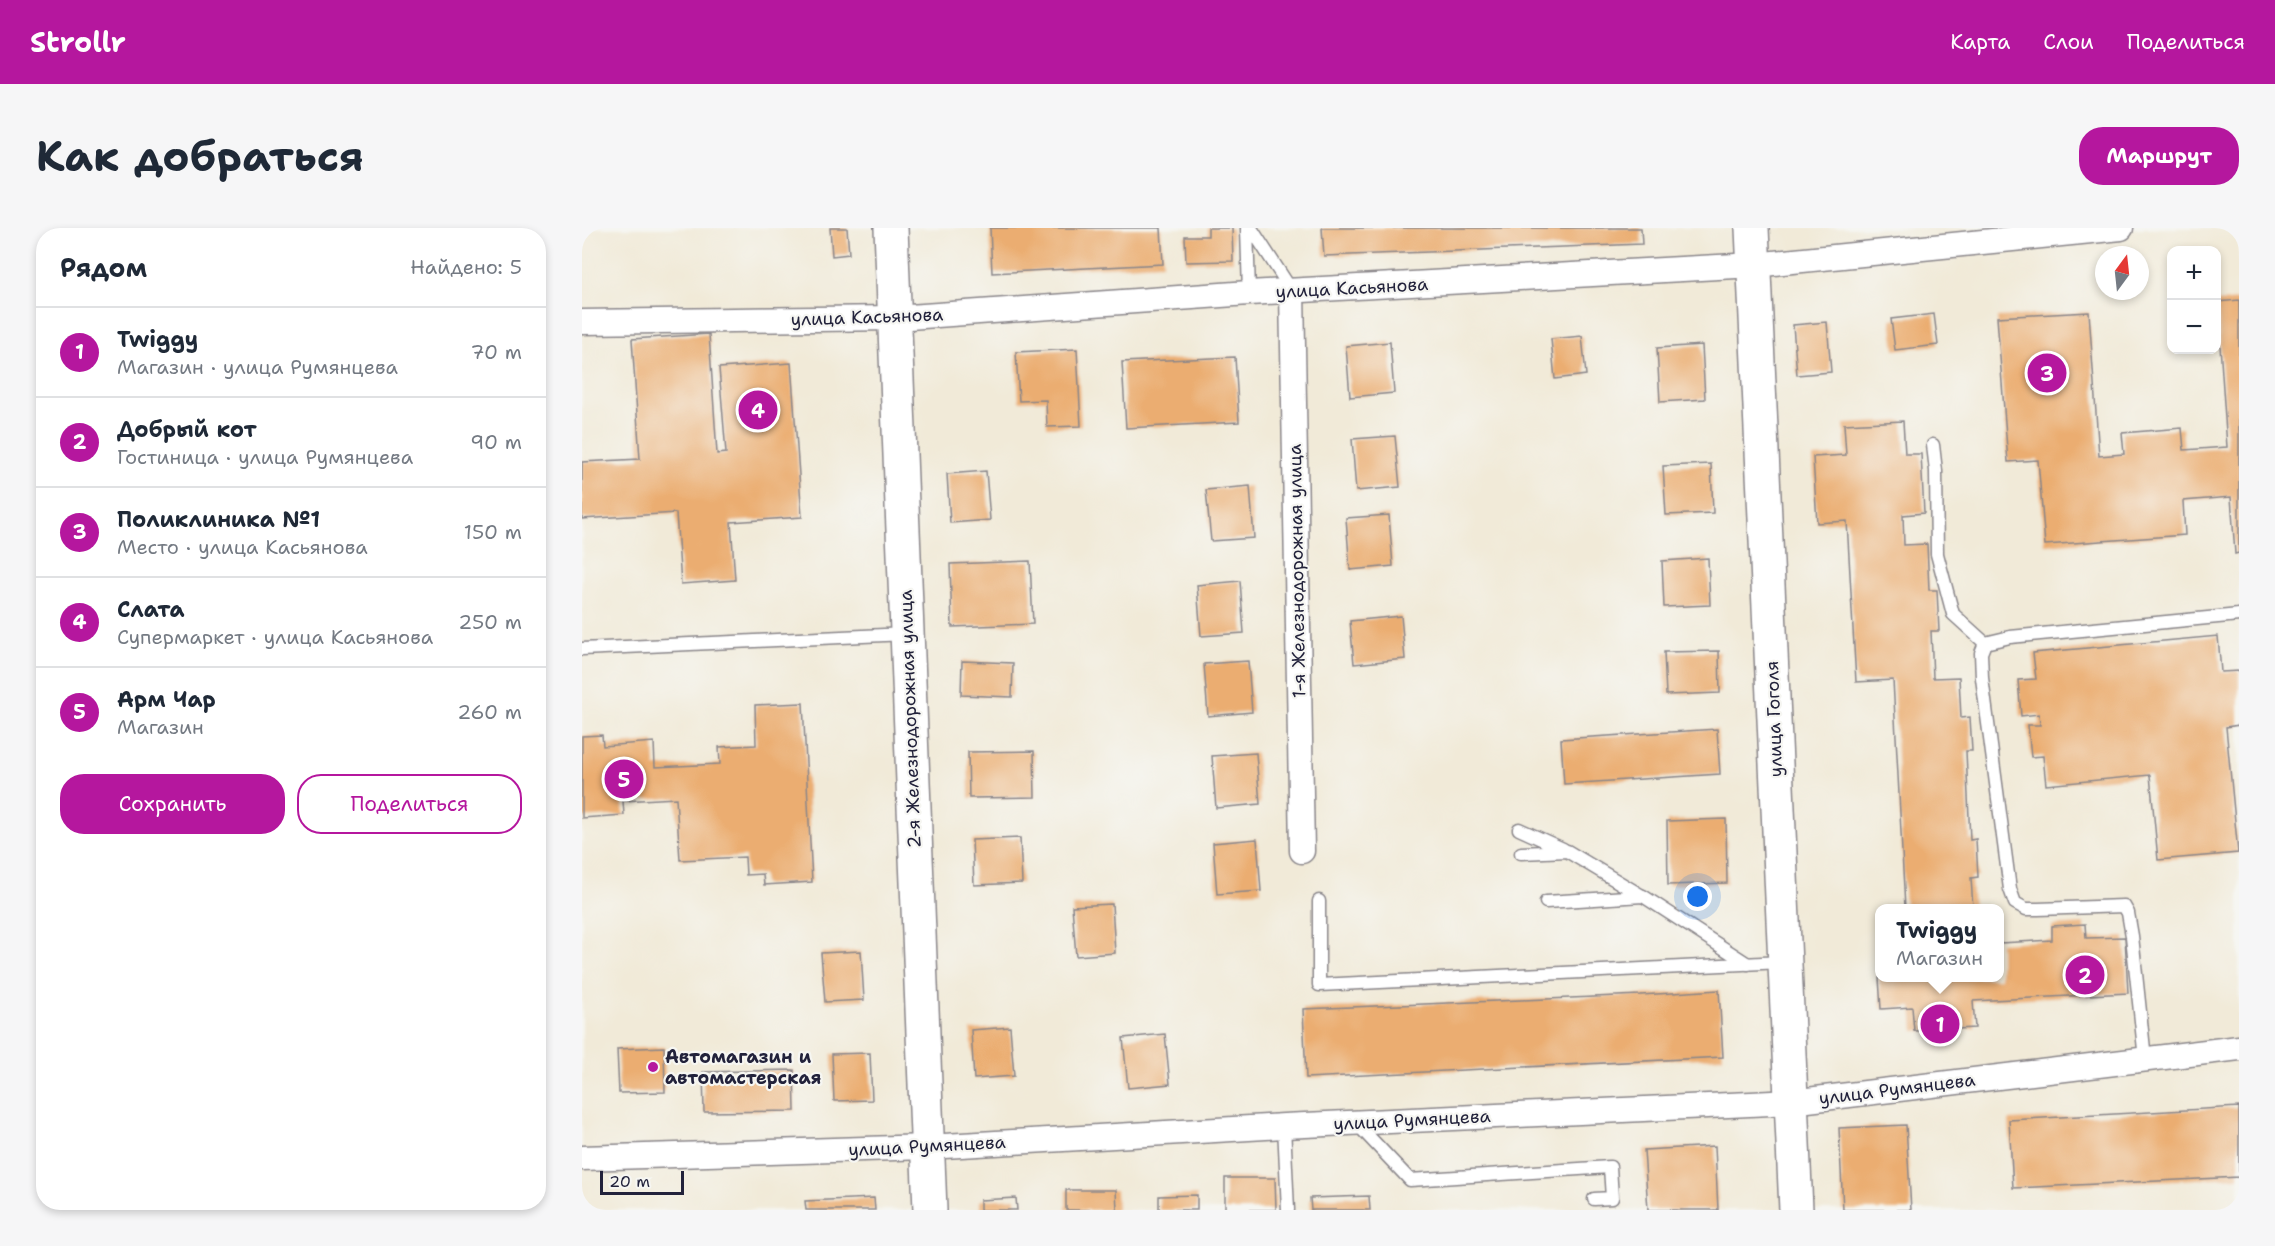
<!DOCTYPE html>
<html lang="ru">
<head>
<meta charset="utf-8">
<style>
  :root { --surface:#fff; --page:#f6f6f7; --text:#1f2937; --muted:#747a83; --line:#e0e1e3; --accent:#b5179e }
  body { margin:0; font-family:"Shantell Sans",sans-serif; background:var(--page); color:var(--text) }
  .controls { position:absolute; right:18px; top:18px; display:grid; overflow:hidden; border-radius:12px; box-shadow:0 3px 9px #0003 }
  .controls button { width:54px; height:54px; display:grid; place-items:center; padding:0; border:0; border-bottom:2px solid var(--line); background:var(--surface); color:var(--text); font:30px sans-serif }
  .compass { position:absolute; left:1513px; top:18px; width:54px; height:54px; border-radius:50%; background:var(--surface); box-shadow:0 3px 9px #0003; rotate:15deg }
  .scale { position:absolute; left:18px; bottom:15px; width:84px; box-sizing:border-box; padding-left:6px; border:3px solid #22223b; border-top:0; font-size:16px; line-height:21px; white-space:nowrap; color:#22223b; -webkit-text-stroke:4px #f6f6f2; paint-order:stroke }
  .you { position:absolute; left:1116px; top:669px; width:21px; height:21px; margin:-15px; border:4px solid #fff; border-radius:50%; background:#1a73e8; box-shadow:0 0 0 9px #1a73e833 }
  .badge { display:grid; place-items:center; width:39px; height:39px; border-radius:50%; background:var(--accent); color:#fff; font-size:20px; font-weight:700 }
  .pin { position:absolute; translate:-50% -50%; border:3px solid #fff; box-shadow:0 2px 6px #0006 }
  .popup { position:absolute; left:1293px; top:676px; width:129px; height:78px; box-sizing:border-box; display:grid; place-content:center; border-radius:12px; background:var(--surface); filter:drop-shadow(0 2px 4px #0005); font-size:20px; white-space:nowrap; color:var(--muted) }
  .popup b { font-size:22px; color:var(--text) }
  .popup::after { content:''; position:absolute; left:50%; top:100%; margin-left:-12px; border:12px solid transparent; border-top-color:var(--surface) }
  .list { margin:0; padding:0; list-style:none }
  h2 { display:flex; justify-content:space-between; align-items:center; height:78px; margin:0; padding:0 24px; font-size:26px }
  h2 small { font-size:20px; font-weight:400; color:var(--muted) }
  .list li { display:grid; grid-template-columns:39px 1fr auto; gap:18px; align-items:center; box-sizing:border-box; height:90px; padding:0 24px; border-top:2px solid var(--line) }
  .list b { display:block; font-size:22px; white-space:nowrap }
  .list p { margin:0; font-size:20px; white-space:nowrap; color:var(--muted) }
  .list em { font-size:20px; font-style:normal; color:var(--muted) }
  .actions { display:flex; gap:12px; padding:18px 24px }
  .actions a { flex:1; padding:14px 0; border:2px solid var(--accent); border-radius:24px; text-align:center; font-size:21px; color:var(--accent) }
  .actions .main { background:var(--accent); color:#fff }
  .map { position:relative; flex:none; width:1657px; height:982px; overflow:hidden; border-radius:24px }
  header { display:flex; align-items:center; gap:36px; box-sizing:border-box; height:84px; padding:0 30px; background:var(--accent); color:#fff }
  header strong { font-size:28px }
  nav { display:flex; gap:33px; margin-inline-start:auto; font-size:21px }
  .intro { display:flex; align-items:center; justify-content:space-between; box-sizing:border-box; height:144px; padding:0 36px }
  h1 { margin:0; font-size:42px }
  .button { padding:15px 27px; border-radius:24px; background:var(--accent); color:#fff; font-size:21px; font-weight:700 }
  main { display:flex; gap:36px; padding:0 36px }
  aside { flex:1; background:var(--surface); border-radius:24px; box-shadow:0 3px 9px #0003 }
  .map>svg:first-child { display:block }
</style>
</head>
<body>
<header>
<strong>Strollr</strong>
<nav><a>Карта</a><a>Слои</a><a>Поделиться</a></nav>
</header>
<div class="intro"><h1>Как добраться</h1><a class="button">Маршрут</a></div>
<main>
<aside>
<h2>Рядом<small>Найдено: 5</small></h2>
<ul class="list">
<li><span class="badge">1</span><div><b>Twiggy</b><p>Магазин · улица Румянцева</p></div><em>70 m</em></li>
<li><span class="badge">2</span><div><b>Добрый кот</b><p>Гостиница · улица Румянцева</p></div><em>90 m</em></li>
<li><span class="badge">3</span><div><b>Поликлиника №1</b><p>Место · улица Касьянова</p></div><em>150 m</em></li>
<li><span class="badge">4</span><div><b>Слата</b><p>Супермаркет · улица Касьянова</p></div><em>250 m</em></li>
<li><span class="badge">5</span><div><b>Арм Чар</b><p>Магазин</p></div><em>260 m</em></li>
</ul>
<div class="actions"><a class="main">Сохранить</a><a>Поделиться</a></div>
</aside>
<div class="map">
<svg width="1657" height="982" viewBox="0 0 1657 982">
  <rect width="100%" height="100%" fill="#f6f6f2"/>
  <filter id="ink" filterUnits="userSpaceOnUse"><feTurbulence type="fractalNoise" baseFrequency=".0167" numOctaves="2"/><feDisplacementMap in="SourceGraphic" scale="12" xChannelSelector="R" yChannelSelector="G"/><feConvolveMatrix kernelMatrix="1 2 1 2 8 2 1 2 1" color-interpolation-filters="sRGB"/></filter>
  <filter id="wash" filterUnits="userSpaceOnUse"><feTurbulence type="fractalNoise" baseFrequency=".008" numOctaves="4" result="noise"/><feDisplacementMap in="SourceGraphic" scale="24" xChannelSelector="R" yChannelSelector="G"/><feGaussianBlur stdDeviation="1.35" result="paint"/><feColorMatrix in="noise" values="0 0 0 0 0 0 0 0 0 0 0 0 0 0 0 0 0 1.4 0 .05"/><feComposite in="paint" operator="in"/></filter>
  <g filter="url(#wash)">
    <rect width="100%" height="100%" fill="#f1ead8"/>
    <g id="blocks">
      <g fill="#ebad71">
        <polygon points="248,0 265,0 267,26 250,28"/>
        <polygon points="408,0 579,0 581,36 410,45"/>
        <polygon points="626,0 650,0 651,33 604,34 603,8 626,8"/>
        <polygon points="740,0 1059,0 1060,16 742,28"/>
        <polygon points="1657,72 1657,325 1653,326 1649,269 1601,273 1603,307 1463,317 1456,232 1426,234 1415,89 1507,84 1517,228 1542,226 1540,205 1600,200 1602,222 1645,219 1635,74"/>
        <polygon points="1352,86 1356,117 1313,122 1309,91"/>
        <polygon points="1245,94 1249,144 1215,147 1211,97"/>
        <polygon points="127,106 135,226 144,225 137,140 209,135 220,289 149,294 153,352 99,356 94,285 0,291 0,234 58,231 50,111"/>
        <polygon points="1000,108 1004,147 973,151 969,111"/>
        <polygon points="808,114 812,165 768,169 764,118"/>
        <polygon points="1120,117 1123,171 1078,174 1075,120"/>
        <polygon points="495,121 499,198 465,199 464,172 437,173 434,124"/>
        <polygon points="653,129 657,194 544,200 540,134"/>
        <polygon points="1321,193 1323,226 1339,226 1342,285 1321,287 1322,317 1345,316 1347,362 1355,362 1357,403 1349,403 1351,450 1377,449 1379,490 1388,489 1390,523 1384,523 1388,612 1394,611 1396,649 1389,650 1391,680 1323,680 1311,452 1274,454 1265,293 1235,295 1231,229 1264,227 1262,196"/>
        <polygon points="813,208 818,259 774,263 770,211"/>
        <polygon points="1129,236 1131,285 1084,287 1081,238"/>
        <polygon points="404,243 408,292 368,295 365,246"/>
        <polygon points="668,258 672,310 629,313 624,262"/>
        <polygon points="807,287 811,338 768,342 764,290"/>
        <polygon points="1126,330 1128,377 1082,379 1080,333"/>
        <polygon points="448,333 451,396 370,399 368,336"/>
        <polygon points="658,353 662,405 619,408 615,357"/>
        <polygon points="819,388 823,431 772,436 768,393"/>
        <polygon points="1636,408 1639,444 1657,443 1657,497 1644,499 1656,625 1576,632 1568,547 1464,557 1461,528 1449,529 1446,497 1458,497 1457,486 1439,488 1436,452 1454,451 1451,425"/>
        <polygon points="1137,423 1138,465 1084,467 1082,424"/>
        <polygon points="380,433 431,435 430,469 379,467"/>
        <polygon points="666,433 670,484 626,488 622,436"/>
        <polygon points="221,475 230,654 182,657 181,646 164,647 163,629 98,632 94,570 41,573 42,587 0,590 0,508 20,507 21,518 72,514 73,539 138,536 137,519 174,517 173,477"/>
        <polygon points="1135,501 1138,546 982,556 979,511"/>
        <polygon points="452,523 453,569 387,570 386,524"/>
        <polygon points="674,525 678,576 634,580 630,528"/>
        <polygon points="1144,591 1145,655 1086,657 1085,593"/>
        <polygon points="438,610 440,655 392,657 390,612"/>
        <polygon points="675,611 679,663 635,666 631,615"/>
        <polygon points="530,676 533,725 494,728 490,678"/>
        <polygon points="1503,696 1504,710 1543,709 1546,765 1391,773 1393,800 1332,803 1330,779 1299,781 1297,750 1418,750 1418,715 1470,712 1470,698"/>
        <polygon points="279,723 282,772 243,774 239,725"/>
        <polygon points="1137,762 1141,829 724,850 721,781 1059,767"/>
        <polygon points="428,799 432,848 392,851 389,802"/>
        <polygon points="583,806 588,856 546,860 541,810"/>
        <polygon points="82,819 83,864 37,865 35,821"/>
        <polygon points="288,825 290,872 252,873 250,826"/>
        <polygon points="212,842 213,883 122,884 121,844"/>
        <polygon points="1657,879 1657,949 1431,960 1427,892"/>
        <polygon points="1324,897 1329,982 1261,982 1257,900"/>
        <polygon points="1133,918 1136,982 1066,982 1062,922"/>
        <polygon points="643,950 693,950 694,982 643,982"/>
        <polygon points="484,962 534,962 535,982 484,982"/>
        <polygon points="615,967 615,982 577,982 577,968"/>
        <polygon points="787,968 788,982 729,982 728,970"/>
        <polygon points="292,970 293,982 224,982 223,973"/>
        <polygon points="434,970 435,982 398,982 398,972"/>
      </g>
    </g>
  </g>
  <g filter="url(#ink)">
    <use href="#blocks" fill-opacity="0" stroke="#8a868a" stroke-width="1.5"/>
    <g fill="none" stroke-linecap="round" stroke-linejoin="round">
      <g stroke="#8a868a" stroke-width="15">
        <g id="service">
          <polyline points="665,0 667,65"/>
          <polyline points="669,0 710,63"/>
          <polyline points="1351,217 1354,243 1355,326 1371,386 1403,415"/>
          <polyline points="0,421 324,406"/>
          <polyline points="937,601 981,621"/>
          <polyline points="939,625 985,623 1060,668"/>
          <polyline points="737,673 737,757 1200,734"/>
          <polyline points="964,674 1061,668 1166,736"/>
          <polyline points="1563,831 1550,708 1546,685 1542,678 1456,681 1444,681 1433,675 1428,661 1400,450 1399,425 1403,415 1428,409 1657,387"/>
          <polyline points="775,896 828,952 1028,939 1030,970 1012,971"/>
          <polyline points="702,898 706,982"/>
        </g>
      </g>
      <g stroke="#8a868a" stroke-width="27">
        <g id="minor">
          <polyline points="710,63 720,623"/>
          <polyline points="0,94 313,90 667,65 1172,37 1539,0"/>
          <polyline points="0,930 345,919 702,898 1209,874 1657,820"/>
        </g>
      </g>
      <g stroke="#8a868a" stroke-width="36">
        <g id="secondary">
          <polyline points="309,0 348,982"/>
          <polyline points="1170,0 1214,982"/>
        </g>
      </g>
      <use href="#service" stroke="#fff" stroke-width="12"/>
      <use href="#minor" stroke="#fff" stroke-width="24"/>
      <use href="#secondary" stroke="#fff" stroke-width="33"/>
    </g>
  </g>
  <circle fill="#b5179e" stroke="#f6f6f2" stroke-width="2" cx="71" cy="839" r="6"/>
  <g text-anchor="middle" stroke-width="4.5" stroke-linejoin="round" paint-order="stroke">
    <g font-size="18" fill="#22223b" stroke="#f6f6f2">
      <text transform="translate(770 60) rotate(-3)" y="6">улица Касьянова</text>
      <text transform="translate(285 89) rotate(-2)" y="6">улица Касьянова</text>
      <text transform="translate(715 343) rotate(-91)" y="6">1-я Железнодорожная улица</text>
      <text transform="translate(328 491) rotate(-92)" y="6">2-я Железнодорожная улица</text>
      <text transform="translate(1192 491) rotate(-92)" y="6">улица Гоголя</text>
      <text transform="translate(1315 861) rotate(-7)" y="6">улица Румянцева</text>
      <text transform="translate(830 892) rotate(-3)" y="6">улица Румянцева</text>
      <text transform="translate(345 918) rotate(-3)" y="6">улица Румянцева</text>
    </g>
    <g font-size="18" font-weight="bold" fill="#22223b" stroke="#f6f6f2" text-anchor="start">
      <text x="83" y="835">Автомагазин и<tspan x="83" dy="21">автомастерская</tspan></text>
    </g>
  </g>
</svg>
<div class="controls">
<button>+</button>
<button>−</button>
</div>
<svg class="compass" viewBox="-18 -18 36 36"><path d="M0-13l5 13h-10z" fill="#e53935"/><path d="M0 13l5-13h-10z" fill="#747a83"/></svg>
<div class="scale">20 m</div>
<div class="you"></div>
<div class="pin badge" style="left:1358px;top:796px">1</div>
<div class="popup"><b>Twiggy</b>Магазин</div>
<div class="pin badge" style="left:1503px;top:747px">2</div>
<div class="pin badge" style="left:1465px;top:145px">3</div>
<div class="pin badge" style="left:176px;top:182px">4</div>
<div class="pin badge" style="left:42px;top:551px">5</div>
</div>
</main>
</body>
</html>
